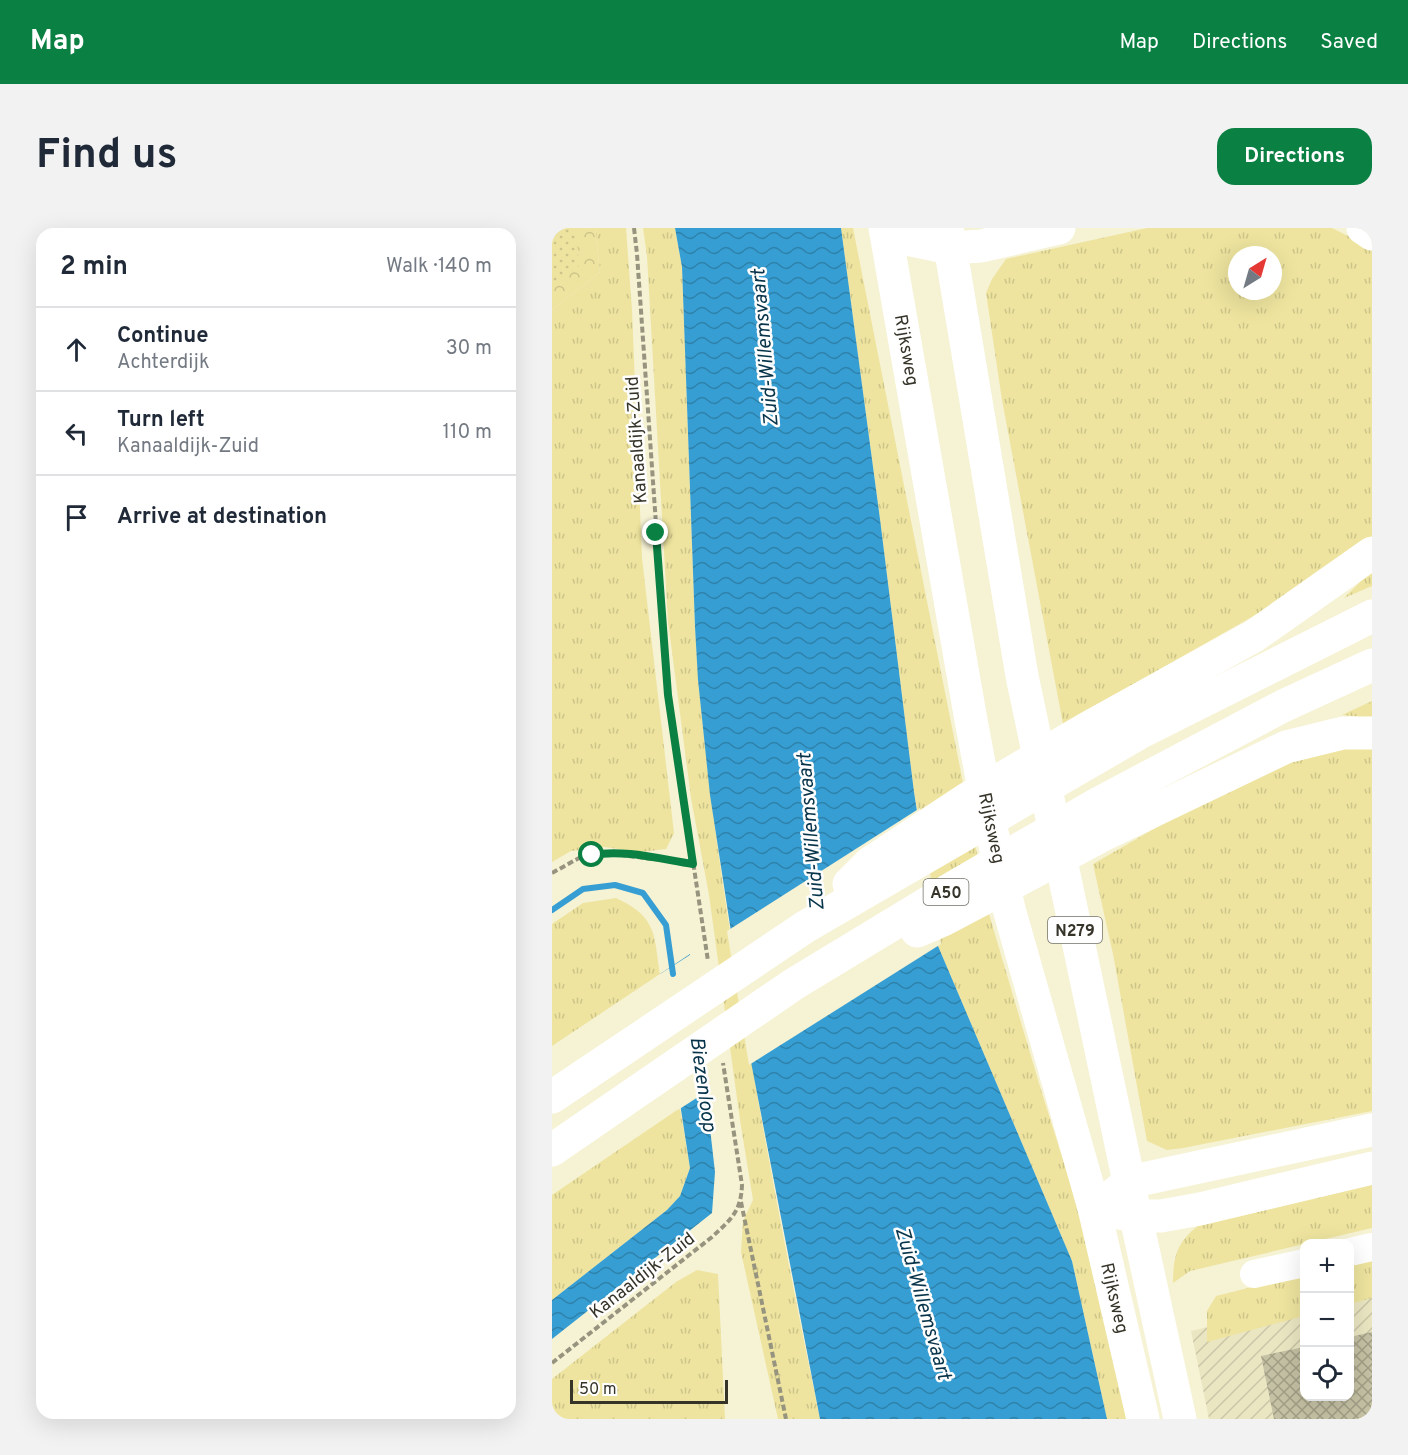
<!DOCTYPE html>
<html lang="en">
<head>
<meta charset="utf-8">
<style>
  :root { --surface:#fff; --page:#f2f2f3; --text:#1f2937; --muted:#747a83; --line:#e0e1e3; --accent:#0b8043 }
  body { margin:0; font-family:Overpass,sans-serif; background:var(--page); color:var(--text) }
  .controls { position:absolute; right:18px; bottom:18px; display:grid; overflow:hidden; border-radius:12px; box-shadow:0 6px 24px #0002 }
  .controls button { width:54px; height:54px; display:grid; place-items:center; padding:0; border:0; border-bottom:2px solid var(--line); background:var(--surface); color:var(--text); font:30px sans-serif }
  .compass { position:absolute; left:676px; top:18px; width:54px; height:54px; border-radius:50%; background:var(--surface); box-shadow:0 6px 24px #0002; rotate:37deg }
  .scale { position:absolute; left:18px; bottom:15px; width:158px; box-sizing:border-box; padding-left:6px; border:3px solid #363429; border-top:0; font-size:16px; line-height:21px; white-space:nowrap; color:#363429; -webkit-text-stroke:4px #fefefe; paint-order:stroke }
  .stop { position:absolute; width:18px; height:18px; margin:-14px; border:4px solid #0b8043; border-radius:50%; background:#fff }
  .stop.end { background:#0b8043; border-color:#fff; box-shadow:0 2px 6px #0008 }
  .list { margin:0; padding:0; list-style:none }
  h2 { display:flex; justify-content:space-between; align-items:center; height:78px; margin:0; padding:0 24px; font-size:26px }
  h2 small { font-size:20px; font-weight:400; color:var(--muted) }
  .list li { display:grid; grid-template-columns:39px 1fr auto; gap:18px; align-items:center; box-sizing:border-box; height:84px; padding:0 24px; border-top:2px solid var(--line) }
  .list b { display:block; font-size:22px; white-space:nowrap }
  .list p { margin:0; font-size:20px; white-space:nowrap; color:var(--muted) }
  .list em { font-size:20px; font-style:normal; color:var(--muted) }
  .icon { flex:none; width:33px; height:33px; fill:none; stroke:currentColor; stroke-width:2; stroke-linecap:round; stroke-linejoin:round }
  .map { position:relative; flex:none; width:820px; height:1191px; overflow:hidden; border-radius:18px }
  header { display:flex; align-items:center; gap:36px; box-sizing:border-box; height:84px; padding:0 30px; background:var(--accent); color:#fff }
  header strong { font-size:28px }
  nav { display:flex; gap:33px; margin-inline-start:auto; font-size:21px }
  .intro { display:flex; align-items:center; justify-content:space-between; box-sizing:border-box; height:144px; padding:0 36px }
  h1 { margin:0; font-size:42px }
  .button { padding:15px 27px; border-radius:18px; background:var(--accent); color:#fff; font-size:21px; font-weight:700 }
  main { display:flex; gap:36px; padding:0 36px }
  aside { flex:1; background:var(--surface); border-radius:18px; box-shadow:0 6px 24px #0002 }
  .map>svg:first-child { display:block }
</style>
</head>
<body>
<header>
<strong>Map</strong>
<nav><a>Map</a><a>Directions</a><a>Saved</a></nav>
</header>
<div class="intro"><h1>Find us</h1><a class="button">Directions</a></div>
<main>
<aside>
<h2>2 min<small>Walk · 140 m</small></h2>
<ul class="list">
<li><svg class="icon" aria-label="ahead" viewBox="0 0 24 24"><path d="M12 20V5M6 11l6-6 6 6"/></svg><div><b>Continue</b><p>Achterdijk</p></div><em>30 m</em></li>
<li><svg class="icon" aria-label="left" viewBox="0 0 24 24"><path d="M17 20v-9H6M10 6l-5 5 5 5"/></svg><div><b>Turn left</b><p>Kanaaldijk-Zuid</p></div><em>110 m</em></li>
<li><svg class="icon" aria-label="arrive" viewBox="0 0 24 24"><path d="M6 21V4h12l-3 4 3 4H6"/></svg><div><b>Arrive at destination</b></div></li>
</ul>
</aside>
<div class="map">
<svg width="820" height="1191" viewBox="0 0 820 1191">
  <defs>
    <pattern id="industrial-furrows" width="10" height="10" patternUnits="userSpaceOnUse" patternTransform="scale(1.5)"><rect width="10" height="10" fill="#ebe6c2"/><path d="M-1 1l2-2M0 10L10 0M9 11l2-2" fill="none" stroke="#cac6a7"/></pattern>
    <pattern id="grass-tufts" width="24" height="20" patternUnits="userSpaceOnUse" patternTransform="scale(1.5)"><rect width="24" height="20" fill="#eee49f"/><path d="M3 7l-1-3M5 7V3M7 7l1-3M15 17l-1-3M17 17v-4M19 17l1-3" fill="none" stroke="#cdc489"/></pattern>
    <pattern id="forest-crowns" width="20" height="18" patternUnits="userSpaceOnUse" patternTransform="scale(1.5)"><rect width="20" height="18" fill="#eee49f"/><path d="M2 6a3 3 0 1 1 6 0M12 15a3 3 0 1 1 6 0" fill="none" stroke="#cdc489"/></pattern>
    <pattern id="park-dots" width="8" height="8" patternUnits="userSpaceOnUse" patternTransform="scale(1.5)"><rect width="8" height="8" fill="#eee49f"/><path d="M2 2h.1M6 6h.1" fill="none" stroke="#cdc489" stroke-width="1.8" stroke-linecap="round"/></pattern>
    <pattern id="water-waves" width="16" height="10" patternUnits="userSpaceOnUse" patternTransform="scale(1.5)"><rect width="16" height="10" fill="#369ed3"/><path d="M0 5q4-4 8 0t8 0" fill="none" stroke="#2e82ab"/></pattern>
    <pattern id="building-cross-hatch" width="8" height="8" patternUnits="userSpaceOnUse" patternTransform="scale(1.5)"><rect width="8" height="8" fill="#c5c1a4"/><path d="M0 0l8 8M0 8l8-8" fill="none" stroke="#a19e86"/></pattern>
  </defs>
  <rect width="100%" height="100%" fill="#f6f2d4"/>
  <polygon fill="url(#industrial-furrows)" points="820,1061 820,1191 657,1191 639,1103 752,1076 752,1168 798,1168 798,1066"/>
  <g fill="url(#grass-tufts)" fill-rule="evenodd">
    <polygon points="43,0 74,0 80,82 90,330 122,605 114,621 89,624 52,619 19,623 0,634 0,82 48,44"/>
    <path d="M91,0H123L130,39L143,399C150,524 169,648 189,772C212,912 239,1052 268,1191H226L189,1024L191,993L201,972L188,892L157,667L139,570L116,393L95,28Z"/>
    <polygon points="289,0 301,0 437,686 489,862 529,989 575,1191 555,1191 520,1033 386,718 378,650 362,564 328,291"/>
    <path d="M595,0H780L806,13L820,23V313L781,343L511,496L450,172L434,65L440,51L454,31ZM685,27H721V63H685Z"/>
    <polygon points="820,342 820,358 792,370"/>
    <polygon points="820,473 820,490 790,487"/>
    <polygon points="820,515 820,883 631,920 615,922 595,913 561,726 541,636 607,598 743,526"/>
    <path d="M64,670C105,689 102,706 108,746L0,818V696L31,675Z"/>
    <polygon points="128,880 138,940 128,968 115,982 0,1072 0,967"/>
    <path d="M820,953V1000L638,1043L621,1055C621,1023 628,1010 654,992Z"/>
    <polygon points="820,1030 820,1070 798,1076 798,1036"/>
    <polygon points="145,1042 166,1046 173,1191 0,1191 0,1151 124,1054"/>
    <polygon points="752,1046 752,1088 655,1114 655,1083 664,1068"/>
  </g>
  <polygon fill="url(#forest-crowns)" points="0,0 43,0 48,44 0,82"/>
  <polygon fill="url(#park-dots)" points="0,0 24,0 27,38 0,60"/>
  <g fill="url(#water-waves)">
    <polygon points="123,0 289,0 328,291 362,564 386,718 520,1033 555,1191 268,1191 199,834 158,567 146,452 143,399 130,39"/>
    <polygon points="138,726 163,944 160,985 0,1111 0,1072 115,982 128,968 138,940 108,746"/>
  </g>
  <g fill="#f6f2d4">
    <polygon points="368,580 389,716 197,837 175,703"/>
    <polygon points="141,725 157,862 126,882 105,748"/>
  </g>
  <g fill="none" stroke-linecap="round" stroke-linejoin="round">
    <polyline stroke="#369ed3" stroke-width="6" points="0,682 31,661 63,657 91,665 114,697 121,746"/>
  </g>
  <polygon fill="url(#building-cross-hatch)" points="820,1104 820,1191 722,1191 709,1128 752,1119 752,1168 798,1168 798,1109"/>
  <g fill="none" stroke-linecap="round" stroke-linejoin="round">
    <g stroke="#96937f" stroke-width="4" stroke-dasharray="6 3" stroke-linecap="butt">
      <polyline points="82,0 85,26 116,467 156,733"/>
      <polyline points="0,645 27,630 53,625 141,636"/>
      <polyline points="189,974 234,1191"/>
      <path d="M0,1135L160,1009C179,991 189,984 190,957L171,835"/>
    </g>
    <g stroke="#fff" stroke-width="28">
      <polyline points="798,1024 820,1019"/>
      <polyline points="702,1046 752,1035"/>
    </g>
    <g stroke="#fff" stroke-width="33">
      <polyline points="578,962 628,1191"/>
      <polyline points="542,980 591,1191"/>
    </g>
    <g stroke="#fff" stroke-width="33">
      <polyline points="333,0 419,492 440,604 457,681 542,980"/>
      <polyline points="395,0 470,448 577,954"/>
      <polyline points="811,0 820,6"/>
      <polyline points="335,7 398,20 429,18 507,0"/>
      <polyline points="297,656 318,635 415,571 534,501 702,408 820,325"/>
      <polyline points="365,703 393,691 551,607 734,519 791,505 820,505"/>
      <polyline points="0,869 253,699 589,504 820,388"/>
      <polyline points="0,922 242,756 402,659 547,575 731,478 820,437"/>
      <polyline points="561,967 577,954 820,902"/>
      <polyline points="542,980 583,988 609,988 648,981 820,940"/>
    </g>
  </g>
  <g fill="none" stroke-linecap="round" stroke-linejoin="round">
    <path stroke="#0b8043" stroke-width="8" d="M40,627C72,621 108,631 141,636L116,467L104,305"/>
  </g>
  <g text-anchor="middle" stroke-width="5" stroke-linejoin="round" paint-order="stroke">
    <g fill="#fefefe" stroke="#727169" stroke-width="1.5">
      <rect x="371.5" y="651" width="45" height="26" rx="4.5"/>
      <rect x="496" y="689" width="54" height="26" rx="4.5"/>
    </g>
    <g font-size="16" font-weight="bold" fill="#363429">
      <text x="394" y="670">A50</text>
      <text x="523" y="708">N279</text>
    </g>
    <g font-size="18" fill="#363429" stroke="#fefefe">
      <text transform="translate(355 122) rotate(80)" y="6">Rijksweg</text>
      <text transform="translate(84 212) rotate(-94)" y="6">Kanaaldijk-Zuid</text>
      <text transform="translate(440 600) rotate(78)" y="6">Rijksweg</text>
      <text transform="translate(90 1047) rotate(-38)" y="6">Kanaaldijk-Zuid</text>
      <text transform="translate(563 1070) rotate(77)" y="6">Rijksweg</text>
    </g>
    <g font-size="20" font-style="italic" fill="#07344a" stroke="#fefefe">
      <text transform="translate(212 120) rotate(-95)" y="7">Zuid-Willemsvaart</text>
      <text transform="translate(258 604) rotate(-95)" y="7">Zuid-Willemsvaart</text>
      <text transform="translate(152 856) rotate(82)" y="7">Biezenloop</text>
      <text transform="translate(372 1075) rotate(74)" y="7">Zuid-Willemsvaart</text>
    </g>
  </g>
</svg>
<div class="controls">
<button>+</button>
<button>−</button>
<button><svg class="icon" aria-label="locate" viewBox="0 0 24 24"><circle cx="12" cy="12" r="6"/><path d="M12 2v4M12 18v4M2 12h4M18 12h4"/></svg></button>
</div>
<svg class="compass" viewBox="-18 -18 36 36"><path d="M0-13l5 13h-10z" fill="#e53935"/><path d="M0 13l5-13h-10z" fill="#747a83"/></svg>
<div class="scale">50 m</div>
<div class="stop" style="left:40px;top:627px"></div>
<div class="stop end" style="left:104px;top:305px"></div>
</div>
</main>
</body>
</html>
